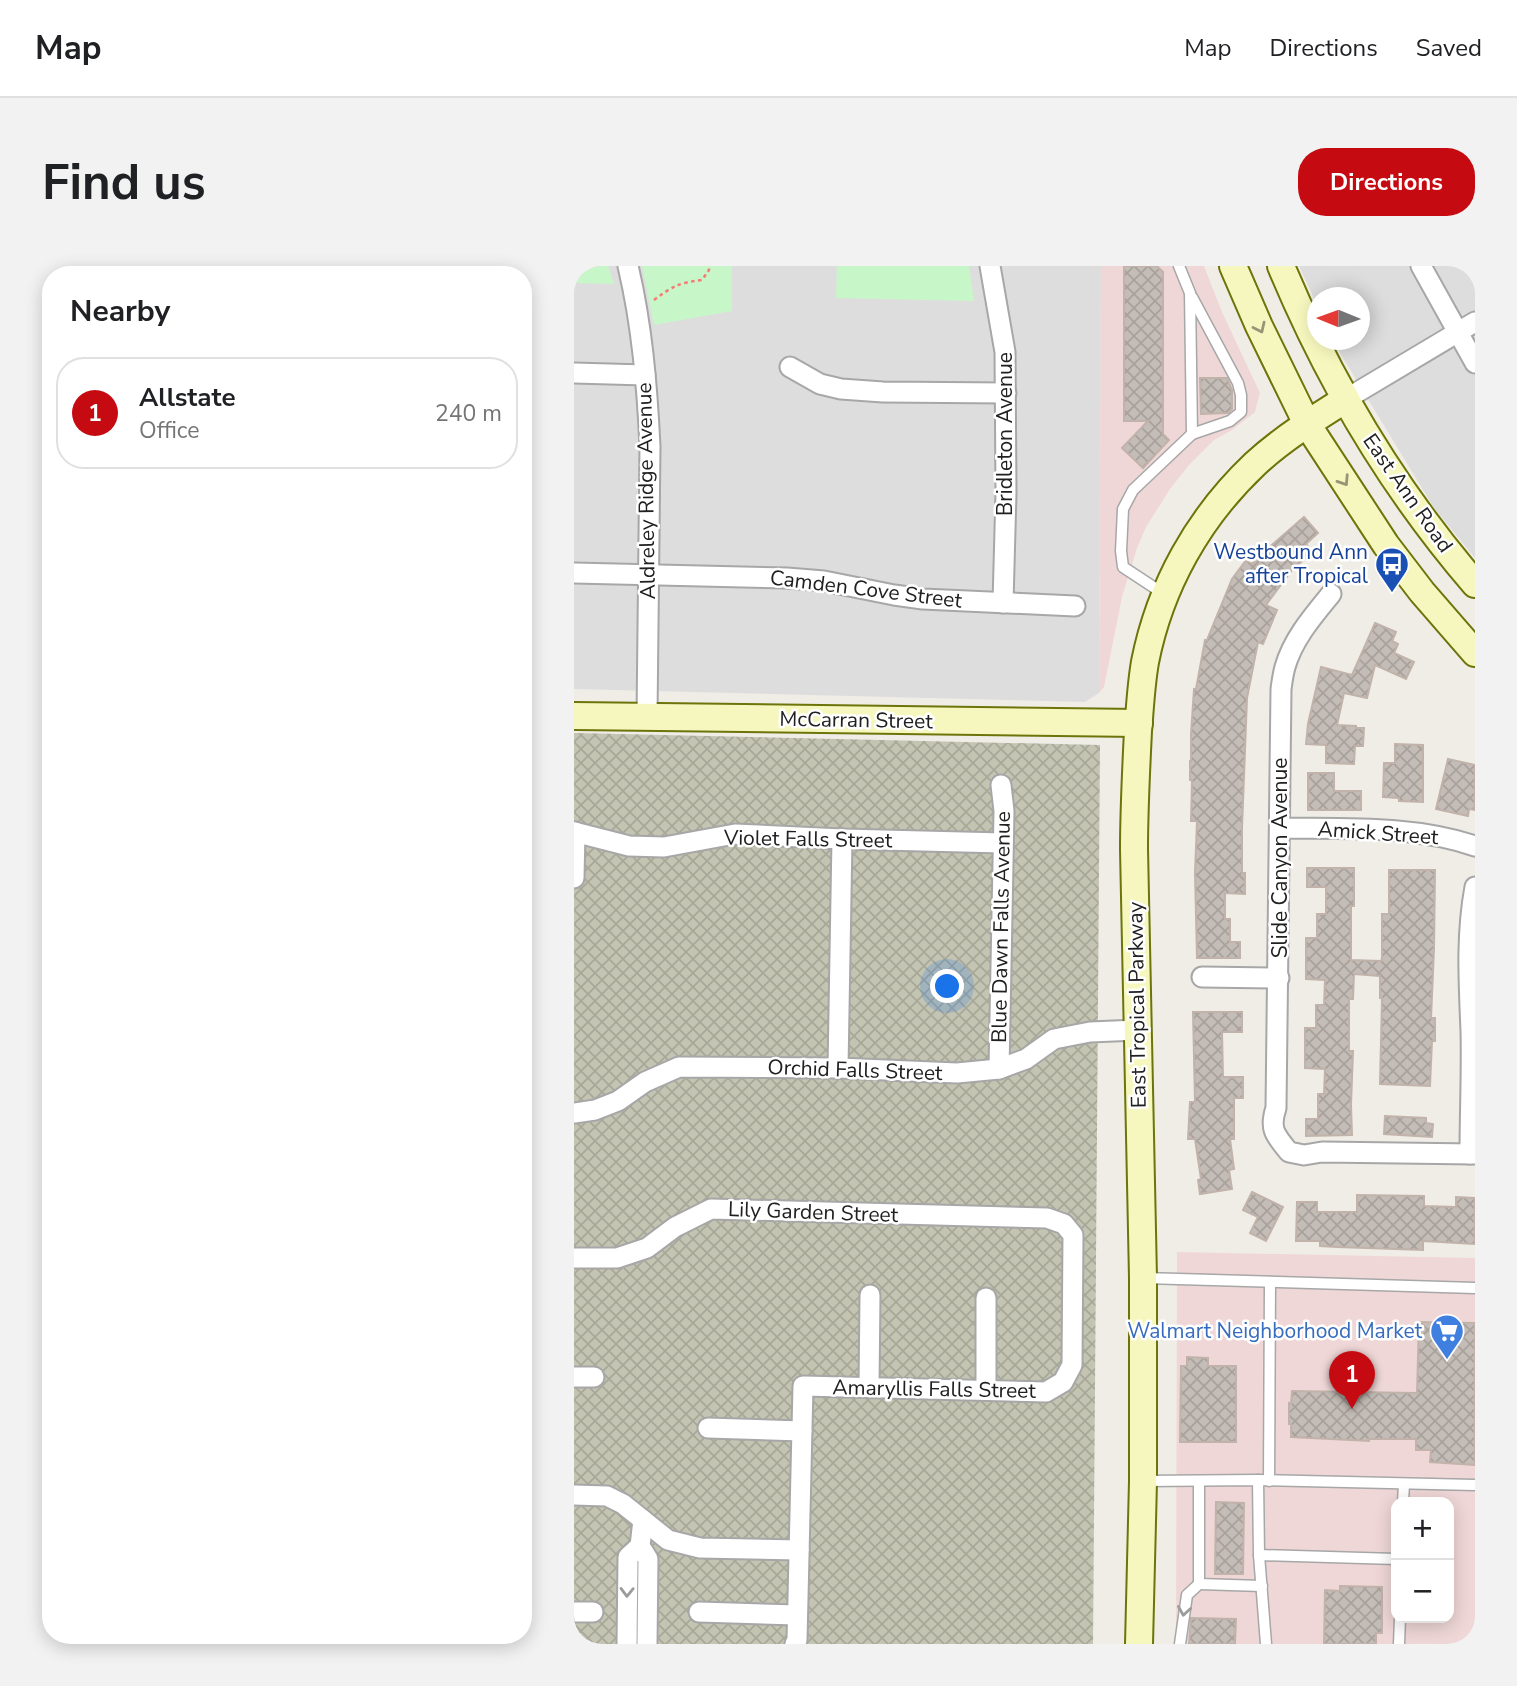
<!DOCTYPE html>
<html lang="en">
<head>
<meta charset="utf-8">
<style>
  :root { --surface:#fff; --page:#f2f2f2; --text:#202124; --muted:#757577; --line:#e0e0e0; --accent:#c60a11 }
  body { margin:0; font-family:"Nunito Sans",sans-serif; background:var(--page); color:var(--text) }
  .controls { position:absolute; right:21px; bottom:21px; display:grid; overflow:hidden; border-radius:14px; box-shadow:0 4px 18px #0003 }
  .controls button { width:63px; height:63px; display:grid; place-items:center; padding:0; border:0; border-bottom:2px solid var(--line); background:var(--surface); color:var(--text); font:35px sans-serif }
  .compass { position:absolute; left:733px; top:21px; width:63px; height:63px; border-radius:50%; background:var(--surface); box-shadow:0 4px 18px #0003; rotate:271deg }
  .you { position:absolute; left:374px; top:721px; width:24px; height:24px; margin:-18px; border:5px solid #fff; border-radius:50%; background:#1a73e8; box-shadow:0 0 0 10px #1a73e833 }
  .badge { display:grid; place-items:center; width:46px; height:46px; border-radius:50%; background:var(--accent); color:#fff; font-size:23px; font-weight:700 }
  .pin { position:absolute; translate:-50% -58px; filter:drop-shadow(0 2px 4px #0008) }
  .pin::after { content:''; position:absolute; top:37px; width:24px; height:21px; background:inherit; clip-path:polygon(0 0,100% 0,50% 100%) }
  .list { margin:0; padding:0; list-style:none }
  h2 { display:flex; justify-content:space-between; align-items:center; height:91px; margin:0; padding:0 28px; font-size:30px }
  h2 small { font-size:23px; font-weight:400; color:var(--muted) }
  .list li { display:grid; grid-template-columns:46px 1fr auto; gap:21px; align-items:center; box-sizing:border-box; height:112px; margin:0 14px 14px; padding:0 14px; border:2px solid var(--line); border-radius:28px }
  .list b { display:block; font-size:26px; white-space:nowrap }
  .list p { margin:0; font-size:23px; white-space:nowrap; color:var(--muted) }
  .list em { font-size:23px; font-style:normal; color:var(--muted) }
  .map { position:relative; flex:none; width:901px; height:1378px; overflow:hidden; border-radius:28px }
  header { display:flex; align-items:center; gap:42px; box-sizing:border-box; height:98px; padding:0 35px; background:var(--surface); border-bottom:2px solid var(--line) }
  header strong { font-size:33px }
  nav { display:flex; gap:38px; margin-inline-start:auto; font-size:24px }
  .intro { display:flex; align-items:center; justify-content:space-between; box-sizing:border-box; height:168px; padding:0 42px }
  h1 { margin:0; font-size:49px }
  .button { padding:18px 32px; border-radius:28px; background:var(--accent); color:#fff; font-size:24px; font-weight:700 }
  main { display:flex; gap:42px; padding:0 42px }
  aside { flex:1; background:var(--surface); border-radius:28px; box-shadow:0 4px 18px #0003 }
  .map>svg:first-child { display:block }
</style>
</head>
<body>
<header>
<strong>Map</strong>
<nav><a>Map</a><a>Directions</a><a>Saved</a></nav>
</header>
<div class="intro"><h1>Find us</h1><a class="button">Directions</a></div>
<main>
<aside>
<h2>Nearby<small></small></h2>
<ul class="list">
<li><span class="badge">1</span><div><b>Allstate</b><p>Office</p></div><em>240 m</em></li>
</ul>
</aside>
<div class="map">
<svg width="901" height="1378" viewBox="0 0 901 1378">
  <defs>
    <pattern id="construction-cross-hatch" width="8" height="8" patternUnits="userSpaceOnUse" patternTransform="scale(1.75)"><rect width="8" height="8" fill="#c4c4b2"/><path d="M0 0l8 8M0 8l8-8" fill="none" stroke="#a8a899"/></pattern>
    <pattern id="building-cross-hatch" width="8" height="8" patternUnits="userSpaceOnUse" patternTransform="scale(1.75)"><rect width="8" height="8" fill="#c4bcb6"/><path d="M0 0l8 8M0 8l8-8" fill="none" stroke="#a8a19c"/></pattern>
  </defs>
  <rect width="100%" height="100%" fill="#f0ede7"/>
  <g fill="#dedddd">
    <polygon points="0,0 527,0 525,427 511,436 0,423"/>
    <polygon points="725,0 901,0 901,292 860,242 766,87 760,74 786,74 786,32 744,32 743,39"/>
  </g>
  <g fill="#f0d7d7" fill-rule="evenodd">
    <polygon points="527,0 630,0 648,46 686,127 681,146 658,164 640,174 615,199 596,223 572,261 563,282 548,331 530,421 525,427"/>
    <path d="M603,986L901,992V1378H602ZM822,1236H875V1352H822Z"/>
  </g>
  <polygon fill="url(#construction-cross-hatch)" points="0,467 526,479 519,1378 0,1378"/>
  <g fill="#c7f7c9">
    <polygon points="0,0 34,0 40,18 0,17"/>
    <polygon points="68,0 158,0 158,45 80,59"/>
    <polygon points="263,0 395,0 400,35 262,32"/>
  </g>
  <g fill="url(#building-cross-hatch)" stroke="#c1b3aa" stroke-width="2">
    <polygon points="550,0 583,0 589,6 589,168 595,174 569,202 548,182 574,155 550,155"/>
    <polygon points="626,112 653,112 658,124 658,143 654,147 627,148"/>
    <polygon points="730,251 744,267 732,278 739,286 718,304 692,339 703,344 689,378 684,376 673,432 668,562 668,607 671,607 671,628 651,627 651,653 656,653 656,676 666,676 666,692 623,692 621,607 623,555 617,555 618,514 616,514 616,495 617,495 617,468 620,423 622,423 631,374 633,374 658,313 672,294 678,298 689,282 692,284"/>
    <polygon points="801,357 822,366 818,375 824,378 820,387 840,396 832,413 801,399 793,432 770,427 763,459 782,460 782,462 790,462 789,480 781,480 780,498 752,497 752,479 732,478 734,458 747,401 778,409"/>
    <polygon points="821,478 849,479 849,536 825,535 825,532 809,531 810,497 821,497"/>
    <polygon points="874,493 901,499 901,544 895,543 894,550 862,543"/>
    <polygon points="734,507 760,507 760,525 787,525 787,544 734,544"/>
    <polygon points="733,602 780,602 780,640 777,640 777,694 807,695 808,692 808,648 815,648 815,604 861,604 860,683 857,752 861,752 861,775 858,775 856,820 806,818 808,732 806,732 806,710 780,708 779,733 775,733 775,785 779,785 777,839 778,869 732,870 732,853 744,853 744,828 750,828 751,803 731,802 731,762 742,762 742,739 750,739 751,714 732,713 732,672 743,672 743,648 752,648 752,621 733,621"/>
    <polygon points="619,746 668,746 668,766 648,766 649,811 669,811 669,832 660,832 660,873 656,873 660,903 655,904 658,923 626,928 624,914 627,913 621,873 614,873 616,836 621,836"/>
    <polygon points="811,850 852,852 852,857 859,858 858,871 810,868"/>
    <polygon points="678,926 709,941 692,975 676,967 684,951 669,944"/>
    <polygon points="783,929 850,930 850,940 882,941 882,931 901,932 901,978 849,975 849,984 763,981 746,980 746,975 722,975 723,936 743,936 743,946 783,946"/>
    <polygon points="845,1056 901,1057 901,1199 856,1196 857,1184 842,1184 842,1173 795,1173 795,1175 717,1171 717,1158 715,1158 715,1137 717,1138 718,1125 843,1127"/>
    <polygon points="613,1091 634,1092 634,1100 662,1100 662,1176 606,1176 607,1100 613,1100"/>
    <polygon points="642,1236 670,1237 669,1308 641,1308"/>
    <polygon points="766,1320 808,1321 808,1367 802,1367 802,1378 750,1378 751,1324 766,1325"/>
    <polygon points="617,1352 662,1353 661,1378 615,1378"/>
  </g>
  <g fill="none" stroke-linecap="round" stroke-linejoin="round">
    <g stroke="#a7a7a7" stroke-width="13">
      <g id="lane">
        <polyline points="618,168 656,155 667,146 667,129 664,117 618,31"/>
        <polyline points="590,328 549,301 547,285 549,243 559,224 618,168 616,27 605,0"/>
        <polyline points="570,1012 901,1022"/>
        <polyline points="684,1214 685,1289 692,1378"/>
        <polyline points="570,1215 684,1214 901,1219"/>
        <polyline points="625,1215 625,1318 688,1320"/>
        <polyline points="695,1215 696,1016"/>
        <polyline points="829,1236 830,1218"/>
        <polyline points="685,1289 822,1293"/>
        <polyline points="606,1378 613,1329 625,1318"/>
        <polyline points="825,1378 826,1352"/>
      </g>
    </g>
    <g stroke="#a7a7a7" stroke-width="23">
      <g id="street">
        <path d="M54,0C68,59 73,119 76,180L73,451"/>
        <polyline points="416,0 431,86 432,227 429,337"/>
        <polyline points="847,0 901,97"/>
        <polyline points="216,101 246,118 267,123 309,126 432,127"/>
        <polyline points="0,107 71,109"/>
        <polyline points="772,133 901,56"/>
        <polyline points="0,307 213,312 250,315 320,329 349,333 501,340"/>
        <path d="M757,328C739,350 719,373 711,401C709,408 708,416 707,423L702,842C695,863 701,869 715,886L730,889L748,886L901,888"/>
        <path d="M706,562C771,563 839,559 901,580"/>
        <polyline points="0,566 55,580 90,581 161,568 268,573 429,577"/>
        <polyline points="0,612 1,566"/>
        <polyline points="628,711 705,712"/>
        <polyline points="264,802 268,573"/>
        <polyline points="425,803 430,545 427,519"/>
        <polyline points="0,847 21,844 44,835 71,816 105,801 264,802 383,807 425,803 452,793 480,773 516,766 564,764"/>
        <path d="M896,888C896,847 898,806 897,765C895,716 892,669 901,621"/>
        <polyline points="0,992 43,992 73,982 101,961 137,943 473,952 490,958 499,969 498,1099 489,1116 472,1126 229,1120 223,1374 221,1378"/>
        <polyline points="0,1111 20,1111"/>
        <polyline points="295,1121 296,1029"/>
        <polyline points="412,1124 412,1032"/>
        <polyline points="134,1162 228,1165"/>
        <polyline points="0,1229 33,1230 49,1238 94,1274 126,1282 225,1284"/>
        <polyline points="69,1254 66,1280 74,1293 73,1378"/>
        <polyline points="0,1346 19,1346"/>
        <polyline points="125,1346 223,1349"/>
        <polyline points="53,1378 54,1291 66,1280"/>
      </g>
    </g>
    <g stroke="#6c740a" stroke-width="30">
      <g id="secondary">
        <polyline points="659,0 685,60 733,158 812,279 848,326 901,387"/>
        <path d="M707,0C755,115 820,224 901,318"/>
        <polyline points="0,450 565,457"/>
        <path d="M565,1378L569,1215V1012L560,583C560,544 562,505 564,465C566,442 567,419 571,396C586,320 624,252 681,198C708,173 740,153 772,133"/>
      </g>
    </g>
    <path stroke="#f37c74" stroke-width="2.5" stroke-dasharray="3.5 3.5" stroke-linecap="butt" d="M80,34C99,20 104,17 128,14L135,4V0"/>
    <use href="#lane" stroke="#fff" stroke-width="10"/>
    <use href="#street" stroke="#fff" stroke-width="19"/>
    <use href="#secondary" stroke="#f6f7be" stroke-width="26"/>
  </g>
  <defs><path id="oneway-chevron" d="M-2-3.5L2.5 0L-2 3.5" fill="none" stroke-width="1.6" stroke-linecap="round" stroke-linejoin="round" transform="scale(1.75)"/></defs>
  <g stroke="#969677">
    <use href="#oneway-chevron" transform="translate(686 62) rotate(65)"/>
    <use href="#oneway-chevron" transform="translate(770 215) rotate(57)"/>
  </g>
  <g stroke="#9b9b9b">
    <use href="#oneway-chevron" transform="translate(53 1326) rotate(91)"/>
    <use href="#oneway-chevron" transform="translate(610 1345) rotate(99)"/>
  </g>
  <defs>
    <g id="bus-pin" transform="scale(1.75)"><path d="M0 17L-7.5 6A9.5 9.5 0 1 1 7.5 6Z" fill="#1a4fb4" stroke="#fff"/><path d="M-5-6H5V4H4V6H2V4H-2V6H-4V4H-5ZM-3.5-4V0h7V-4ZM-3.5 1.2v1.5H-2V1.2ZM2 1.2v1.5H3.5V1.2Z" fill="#fff"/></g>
    <g id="supermarket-pin" transform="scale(1.75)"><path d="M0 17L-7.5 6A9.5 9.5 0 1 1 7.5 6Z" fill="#3f7fe0" stroke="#fff"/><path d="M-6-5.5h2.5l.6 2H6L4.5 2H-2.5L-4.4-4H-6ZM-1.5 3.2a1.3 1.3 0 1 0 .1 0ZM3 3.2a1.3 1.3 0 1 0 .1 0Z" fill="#fff"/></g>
  </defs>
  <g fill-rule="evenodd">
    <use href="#bus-pin" x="818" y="298"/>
    <use href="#supermarket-pin" x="873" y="1065"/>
  </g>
  <g text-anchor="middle" stroke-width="5" stroke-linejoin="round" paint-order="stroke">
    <g font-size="21" fill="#202020" stroke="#fff">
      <text transform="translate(431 168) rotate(-90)" y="7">Bridleton Avenue</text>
      <text transform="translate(72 225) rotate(-91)" y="7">Aldreley Ridge Avenue</text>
      <text transform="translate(834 227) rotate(55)" y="7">East Ann Road</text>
      <text transform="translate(292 323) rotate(7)" y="7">Camden Cove Street</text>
      <text transform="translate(282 454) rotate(1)" y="7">McCarran Street</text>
      <text transform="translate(804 567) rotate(4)" y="7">Amick Street</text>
      <text transform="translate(234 573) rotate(1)" y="7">Violet Falls Street</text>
      <text transform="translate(706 592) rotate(-90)" y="7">Slide Canyon Avenue</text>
      <text transform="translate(427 661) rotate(-89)" y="7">Blue Dawn Falls Avenue</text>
      <text transform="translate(563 739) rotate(-91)" y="7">East Tropical Parkway</text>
      <text transform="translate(281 804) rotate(2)" y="7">Orchid Falls Street</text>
      <text transform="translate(239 946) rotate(2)" y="7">Lily Garden Street</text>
      <text transform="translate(360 1123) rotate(1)" y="7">Amaryllis Falls Street</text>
    </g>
    <g font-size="21" fill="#164399" stroke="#fff" text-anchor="end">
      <text x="794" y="293">Westbound Ann<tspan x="794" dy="24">after Tropical</tspan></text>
    </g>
    <g font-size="21" fill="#366cbe" stroke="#fff" text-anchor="end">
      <text x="848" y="1072">Walmart Neighborhood Market</text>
    </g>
  </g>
</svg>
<div class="controls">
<button>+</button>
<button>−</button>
</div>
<svg class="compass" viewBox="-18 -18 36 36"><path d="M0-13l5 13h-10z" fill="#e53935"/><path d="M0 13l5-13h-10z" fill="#757577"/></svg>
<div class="you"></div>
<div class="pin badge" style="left:778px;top:1143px">1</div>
</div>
</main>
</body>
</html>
